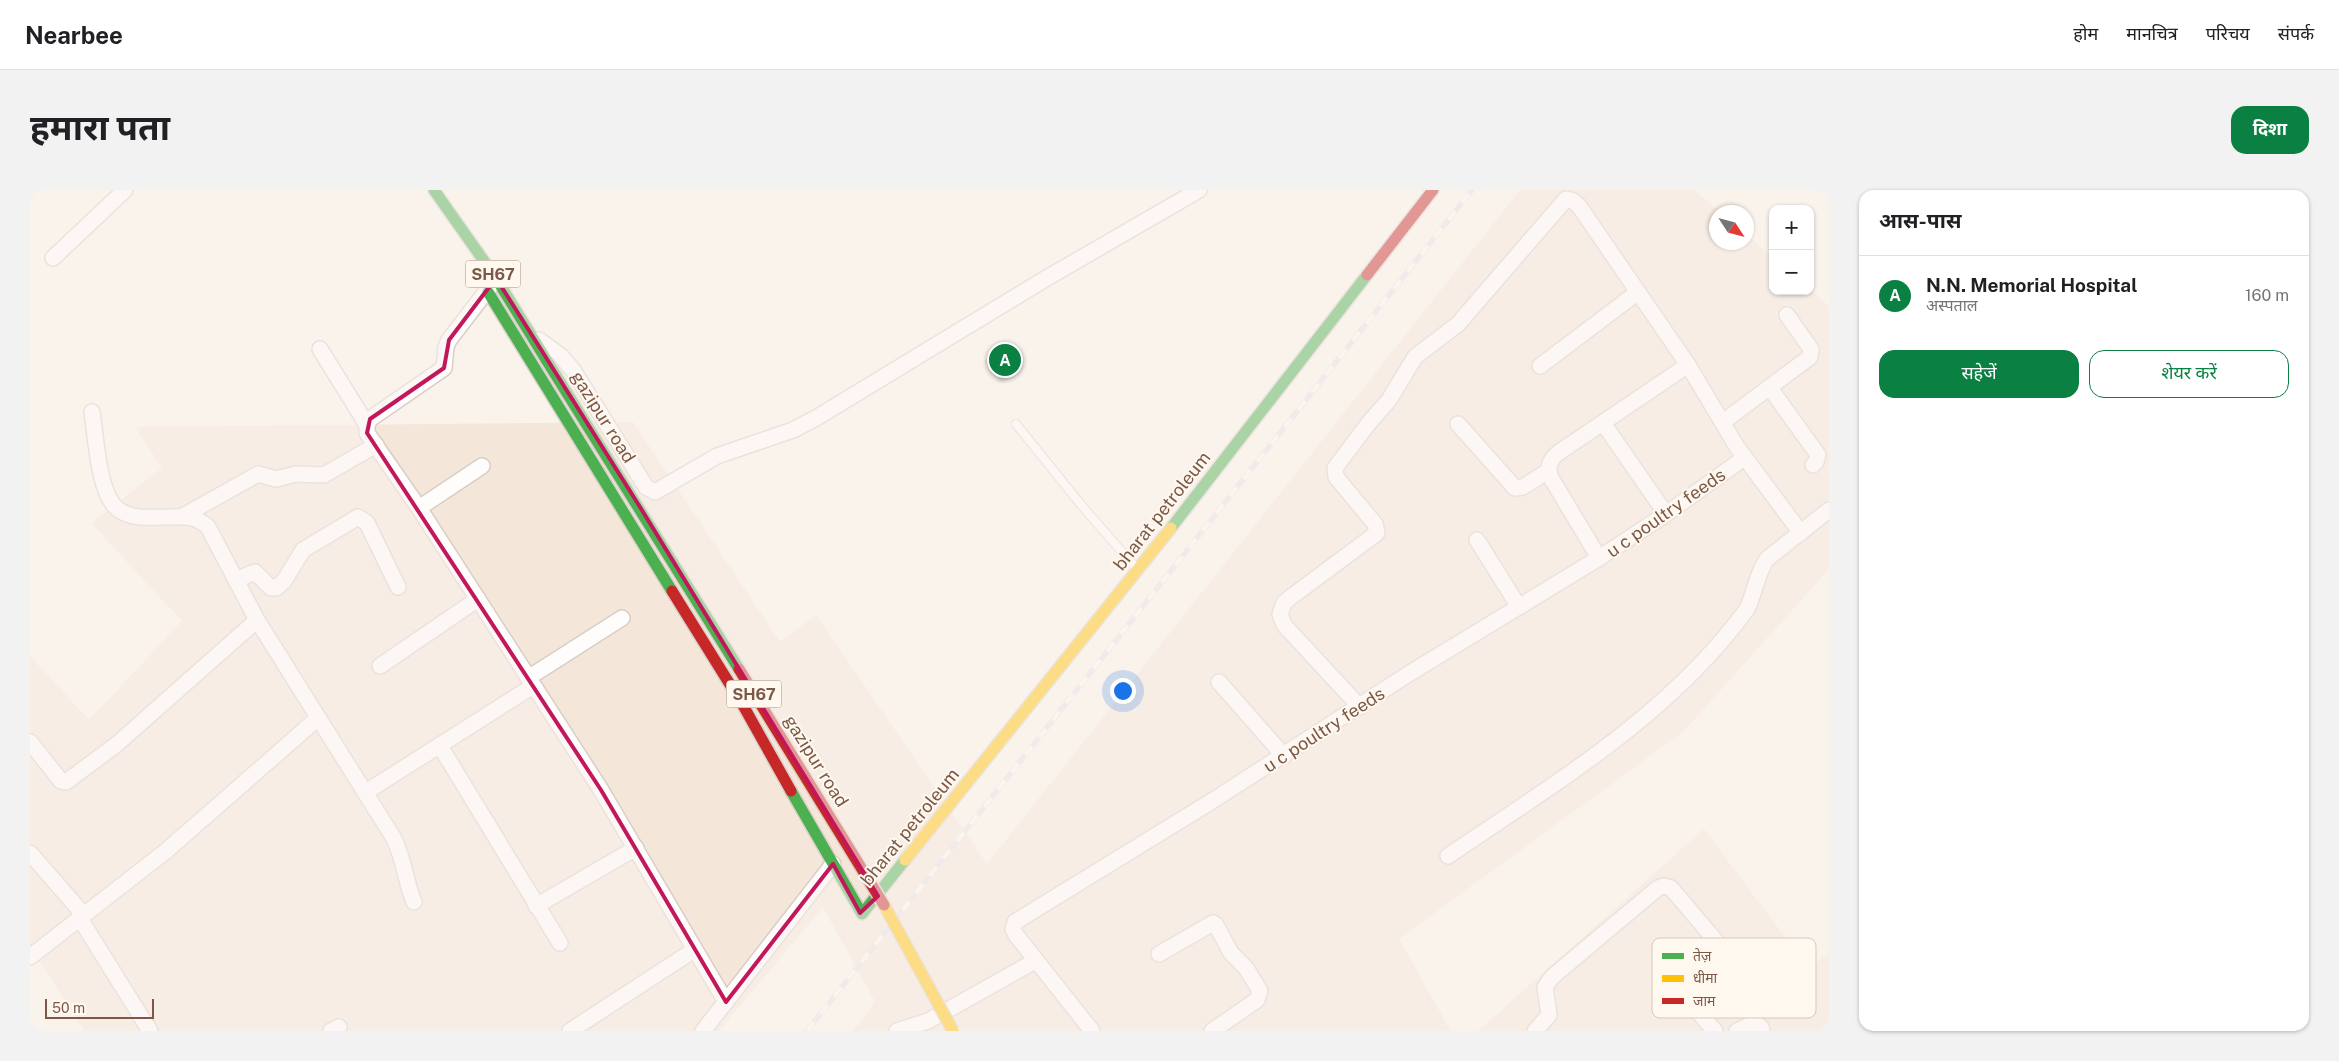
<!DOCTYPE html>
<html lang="hi">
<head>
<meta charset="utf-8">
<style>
  :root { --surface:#fff; --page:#f2f2f2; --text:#202124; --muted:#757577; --line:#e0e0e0; --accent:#0b8043 }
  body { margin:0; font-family:"Public Sans","Noto Sans Devanagari",sans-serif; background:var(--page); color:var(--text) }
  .controls { position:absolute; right:15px; top:15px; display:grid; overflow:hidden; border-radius:10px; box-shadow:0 1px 4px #0004 }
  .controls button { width:45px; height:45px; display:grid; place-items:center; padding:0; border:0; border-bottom:1px solid var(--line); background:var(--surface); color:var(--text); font:25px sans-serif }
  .compass { position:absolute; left:1679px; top:15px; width:45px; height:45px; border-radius:50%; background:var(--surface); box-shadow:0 1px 4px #0004; rotate:126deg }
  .scale { position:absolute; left:15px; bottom:12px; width:109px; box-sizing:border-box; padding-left:5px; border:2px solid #7b5848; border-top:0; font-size:14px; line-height:18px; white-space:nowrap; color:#7b5848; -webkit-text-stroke:4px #fff8ef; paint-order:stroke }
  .you { position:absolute; left:1092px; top:500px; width:18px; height:18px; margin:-12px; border:4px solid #fff; border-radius:50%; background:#1a73e8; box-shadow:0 0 0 8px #1a73e833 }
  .badge { display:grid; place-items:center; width:32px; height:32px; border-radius:50%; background:var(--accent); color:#fff; font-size:16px; font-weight:700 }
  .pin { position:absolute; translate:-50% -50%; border:2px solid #fff; box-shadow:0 1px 5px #0006 }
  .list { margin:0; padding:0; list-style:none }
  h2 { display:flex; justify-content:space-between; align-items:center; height:65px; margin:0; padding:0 20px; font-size:21px }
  h2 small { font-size:16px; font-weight:400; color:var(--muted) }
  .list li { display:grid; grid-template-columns:32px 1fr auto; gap:15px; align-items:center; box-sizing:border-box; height:80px; padding:0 20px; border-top:1px solid var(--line) }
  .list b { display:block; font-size:19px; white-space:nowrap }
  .list p { margin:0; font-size:16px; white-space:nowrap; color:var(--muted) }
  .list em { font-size:16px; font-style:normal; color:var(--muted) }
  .actions { display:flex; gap:10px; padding:15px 20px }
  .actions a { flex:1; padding:11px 0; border:1px solid var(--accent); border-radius:15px; text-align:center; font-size:18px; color:var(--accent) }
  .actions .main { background:var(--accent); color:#fff }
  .map { position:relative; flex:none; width:1799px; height:841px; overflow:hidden; border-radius:15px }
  header { display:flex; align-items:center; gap:30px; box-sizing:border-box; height:70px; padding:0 25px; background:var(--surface); border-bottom:1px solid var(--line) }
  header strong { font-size:24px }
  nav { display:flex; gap:28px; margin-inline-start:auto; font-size:18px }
  .intro { display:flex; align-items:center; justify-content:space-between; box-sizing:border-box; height:120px; padding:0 30px }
  h1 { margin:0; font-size:35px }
  .button { padding:12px 22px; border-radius:15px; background:var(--accent); color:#fff; font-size:18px; font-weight:700 }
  main { display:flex; gap:30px; padding:0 30px }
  aside { flex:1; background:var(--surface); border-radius:15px; box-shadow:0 1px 4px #0004 }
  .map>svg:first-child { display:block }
</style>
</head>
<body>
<header>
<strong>Nearbee</strong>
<nav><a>होम</a><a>मानचित्र</a><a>परिचय</a><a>संपर्क</a></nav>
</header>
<div class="intro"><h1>हमारा पता</h1><a class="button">दिशा</a></div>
<main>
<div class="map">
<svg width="1799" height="841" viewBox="0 0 1799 841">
  <defs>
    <filter id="shadow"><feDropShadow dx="4.5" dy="4.5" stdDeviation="2.5" flood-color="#0004"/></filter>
  </defs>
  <rect width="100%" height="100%" fill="#f9f3ec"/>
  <g fill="#f4e7da">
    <polygon points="1490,0 1664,0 1690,22 1686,22 1686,52 1716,52 1717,45 1743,68 1743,101 1780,100 1799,116 1799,379 1654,541 1369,749 1421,841 823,841 845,812 793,717 689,841 54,841 16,780 0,759 0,466 59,530 152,431 61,333 132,278 105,237 603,232 750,452 786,425 957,674"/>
    <polygon points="1674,639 1778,778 1799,764 1799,841 1448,841"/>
  </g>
  <polygon fill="#e6dbd3" filter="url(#shadow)" points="977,155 989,172 966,189 954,171"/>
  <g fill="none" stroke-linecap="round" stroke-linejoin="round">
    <g stroke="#d8cec8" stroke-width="10">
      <polyline id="lane" points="986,234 1052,316 1107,379"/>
    </g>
    <g stroke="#d8cec8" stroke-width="18">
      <g id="street">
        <polyline points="23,68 95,0"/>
        <polyline points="462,94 419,150 416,157 414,178 340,229 337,235 337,243 389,318 571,600 696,812"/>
        <polyline points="509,150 531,166 543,180 616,297 625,302 687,266 763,240 786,228 1015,89 1169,0"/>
        <polyline points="290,159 337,235"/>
        <polyline points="1510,176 1608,102"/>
        <polyline points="1740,198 1788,265 1786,272 1783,275"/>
        <path d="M62,222C66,246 68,306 89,320C103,330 122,327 138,327C154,326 166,326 178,337L227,430L363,647C374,667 375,691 384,712"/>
        <polyline points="1693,232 1780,167 1781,159 1757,125"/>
        <polyline points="1573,233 1636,324"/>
        <polyline points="1428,234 1485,298 1493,297 1518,281"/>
        <polyline points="389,318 452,276"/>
        <polyline points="153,326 228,284 246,289 266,284 294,285 346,255"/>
        <polyline points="1447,350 1489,417"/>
        <path d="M1569,368L1521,288C1517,277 1519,271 1528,263L1658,175"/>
        <polyline points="206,390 225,382 241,398 246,398 254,391 273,360 328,327 337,333 368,397"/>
        <polyline points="350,476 448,409"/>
        <polyline points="498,488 592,428"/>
        <polyline points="1189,492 1254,566"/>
        <polyline points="1330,517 1254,435 1250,424 1254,413 1261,407 1347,343 1345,334 1306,287 1305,278 1338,234 1359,210 1385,167 1428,134 1536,9 1543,11 1549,16 1658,175 1707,257 1771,343"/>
        <polyline points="0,552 31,591 36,592 87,554 227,430"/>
        <polyline points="410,556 530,753"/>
        <polyline points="336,602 503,496"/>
        <polyline points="0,663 53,724"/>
        <path d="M1418,666C1525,593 1640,525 1717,419C1725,403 1726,385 1737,369L1799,320"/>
        <polyline points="506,716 606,658"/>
        <polyline points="49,727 120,841"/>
        <polyline points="1129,764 1183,733 1186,735 1201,763 1216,778 1230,801 1227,810 1182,841"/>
        <polyline points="0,767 136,661 288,528"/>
        <polyline points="1656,808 1685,841"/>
        <polyline points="301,841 309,837"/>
        <polyline points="540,841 664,760"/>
        <polyline points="673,841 803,674"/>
        <polyline points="867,841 898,831 1005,771"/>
        <polyline points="1062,841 986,745 983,739 985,732 1182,611 1380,483 1569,368 1636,324 1714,268"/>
        <polyline points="1505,841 1519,825 1515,797 1522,787 1628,698 1634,696 1641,698 1719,790"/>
        <polyline points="1707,841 1724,833 1731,837 1732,841"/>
      </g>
    </g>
    <g stroke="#dad0ca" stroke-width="14">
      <g id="fast">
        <polyline points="404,0 466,88 517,171"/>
        <polyline points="458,102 642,401"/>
        <polyline points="1141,338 1337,85"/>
        <polyline points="761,601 832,724 875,670"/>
      </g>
    </g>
    <g stroke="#dad0ca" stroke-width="14">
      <polyline id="slow" points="875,670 1141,338"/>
    </g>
    <g stroke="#dad0ca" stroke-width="14">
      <g id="jam">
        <polyline points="1337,85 1403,0"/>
        <polyline points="642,401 714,517 761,601"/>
      </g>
    </g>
    <use href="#lane" stroke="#fefdfc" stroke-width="8"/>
    <use href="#street" stroke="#fefdfc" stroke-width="15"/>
    <use href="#fast" stroke="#4caf50" stroke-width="11"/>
    <use href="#slow" stroke="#ffc107" stroke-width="11"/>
    <use href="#jam" stroke="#c62828" stroke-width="11"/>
    <g stroke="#e5e2e6" stroke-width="5.5">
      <polyline id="rail" points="777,841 1442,0"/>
    </g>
    <use href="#rail" stroke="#fff8ef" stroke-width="4" stroke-dasharray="11" stroke-linecap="butt"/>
    <g stroke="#dad0c9" stroke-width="14" stroke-linecap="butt">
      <polyline id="fast-bridge" points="517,171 709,479"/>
    </g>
    <g stroke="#dad0c9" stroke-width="14" stroke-linecap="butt">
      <polyline id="slow-bridge" points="854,715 923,841"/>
    </g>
    <g stroke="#dad0c9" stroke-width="14" stroke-linecap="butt">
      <polyline id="jam-bridge" points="709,479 854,715"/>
    </g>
    <use href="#fast-bridge" stroke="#4caf50" stroke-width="11"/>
    <use href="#slow-bridge" stroke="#ffc107" stroke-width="11"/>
    <use href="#jam-bridge" stroke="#c62828" stroke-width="11"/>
  </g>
  <path d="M0 0H1799V841H0ZM466,88L610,317L848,706L830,723L803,674L696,812L571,600L337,243L340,229L414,178L419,150Z" fill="#f9f3ec" fill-opacity=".55" fill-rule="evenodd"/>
  <path fill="none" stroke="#c2185b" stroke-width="4" stroke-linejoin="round" d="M466,88L610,317L848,706L830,723L803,674L696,812L571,600L337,243L340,229L414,178L419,150Z"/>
  <g text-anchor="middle" stroke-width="4" stroke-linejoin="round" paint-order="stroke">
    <g fill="#fff8ef" stroke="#a3887a" stroke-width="1">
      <rect x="435.5" y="70.5" width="55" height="27" rx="4"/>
      <rect x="696.5" y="490.5" width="55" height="27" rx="4"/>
    </g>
    <g font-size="16" font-weight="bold" fill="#7b5848">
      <text x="463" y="90">SH67</text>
      <text x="724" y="510">SH67</text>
    </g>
    <g font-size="18" fill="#7b5848" stroke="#fff8ef">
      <text transform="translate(573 227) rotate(58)" y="6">gazipur road</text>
      <text transform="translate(1132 321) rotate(-52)" y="6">bharat petroleum</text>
      <text transform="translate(1636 323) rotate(-35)" y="6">u c poultry feeds</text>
      <text transform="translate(1294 540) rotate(-33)" y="6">u c poultry feeds</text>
      <text transform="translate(786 571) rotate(58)" y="6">gazipur road</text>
      <text transform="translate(880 637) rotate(-51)" y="6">bharat petroleum</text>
    </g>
  </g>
  <rect x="1622" y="748" width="164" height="80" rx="8" fill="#fff8ef" stroke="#d7c8bd" stroke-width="1"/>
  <rect x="1632" y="763" width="22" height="6" fill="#4caf50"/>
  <rect x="1632" y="785" width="22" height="7" fill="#ffc107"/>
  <rect x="1632" y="808" width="22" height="6" fill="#c62828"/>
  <g font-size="14" fill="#7b5848">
    <text x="1663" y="771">तेज़</text>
    <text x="1663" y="793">धीमा</text>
    <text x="1663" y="816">जाम</text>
  </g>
</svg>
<div class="controls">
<button>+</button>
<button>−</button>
</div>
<svg class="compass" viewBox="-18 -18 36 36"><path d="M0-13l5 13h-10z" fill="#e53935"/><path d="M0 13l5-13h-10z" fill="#757577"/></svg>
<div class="scale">50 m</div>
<div class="you"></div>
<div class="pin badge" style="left:975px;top:170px">A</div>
</div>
<aside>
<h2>आस-पास<small></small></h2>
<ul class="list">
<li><span class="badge">A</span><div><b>N.N. Memorial Hospital</b><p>अस्पताल</p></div><em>160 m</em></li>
</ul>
<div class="actions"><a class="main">सहेजें</a><a>शेयर करें</a></div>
</aside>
</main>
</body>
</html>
